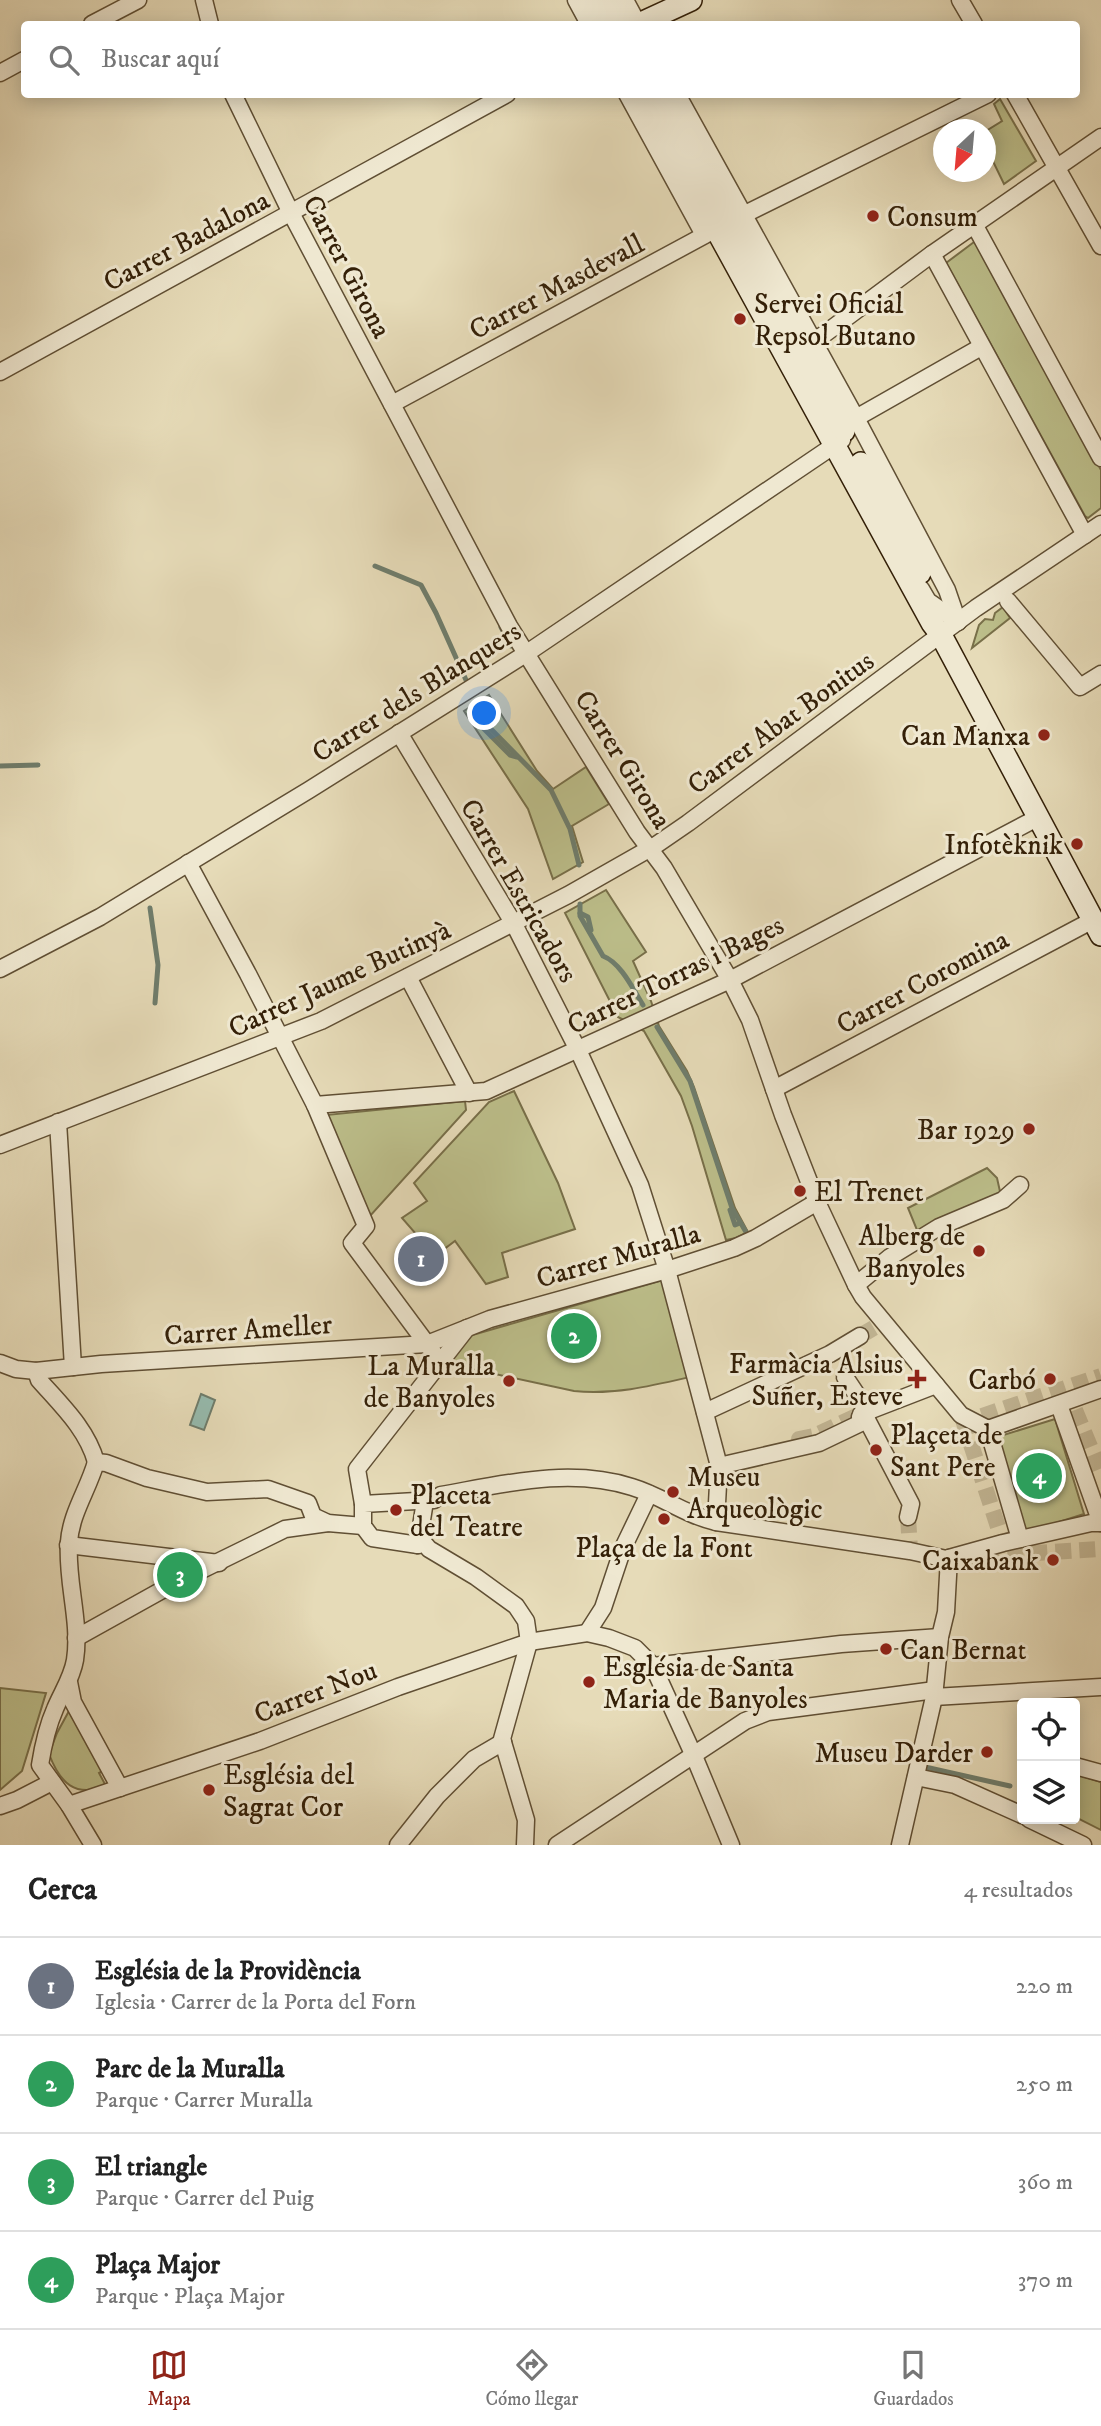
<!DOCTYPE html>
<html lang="es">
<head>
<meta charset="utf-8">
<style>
  :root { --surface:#fff; --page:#f6f6f6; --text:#222; --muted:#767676; --line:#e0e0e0; --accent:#8f2418 }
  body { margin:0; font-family:"IM FELL DW Pica",serif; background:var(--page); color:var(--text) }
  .controls { position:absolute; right:21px; bottom:21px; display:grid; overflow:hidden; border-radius:7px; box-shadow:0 4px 18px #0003 }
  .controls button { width:63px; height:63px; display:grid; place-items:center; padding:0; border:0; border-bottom:2px solid var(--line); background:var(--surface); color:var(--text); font:35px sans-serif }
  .compass { position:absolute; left:933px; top:119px; width:63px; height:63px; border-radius:50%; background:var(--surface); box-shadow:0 4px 18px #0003; rotate:206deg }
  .you { position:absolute; left:485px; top:714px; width:24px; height:24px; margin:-18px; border:5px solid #fff; border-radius:50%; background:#1a73e8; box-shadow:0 0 0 10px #1a73e833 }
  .badge { display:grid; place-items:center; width:46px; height:46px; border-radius:50%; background:var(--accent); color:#fff; font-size:23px; font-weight:700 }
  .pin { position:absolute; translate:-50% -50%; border:4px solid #fff; box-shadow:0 2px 7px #0006 }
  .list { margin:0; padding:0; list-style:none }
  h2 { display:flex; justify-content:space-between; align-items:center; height:91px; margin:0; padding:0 28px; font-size:30px }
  h2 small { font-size:23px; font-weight:400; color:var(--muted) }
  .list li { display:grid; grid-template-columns:46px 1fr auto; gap:21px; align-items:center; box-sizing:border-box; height:98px; padding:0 28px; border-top:2px solid var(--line) }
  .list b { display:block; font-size:26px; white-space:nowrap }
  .list p { margin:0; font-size:23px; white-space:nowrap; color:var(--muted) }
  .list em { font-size:23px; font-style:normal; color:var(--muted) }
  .icon { flex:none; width:38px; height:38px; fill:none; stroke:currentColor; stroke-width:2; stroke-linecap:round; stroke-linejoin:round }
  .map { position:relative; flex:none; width:1101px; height:1845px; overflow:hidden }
  .search { position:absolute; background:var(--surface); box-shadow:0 4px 18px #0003; left:21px; right:21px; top:21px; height:77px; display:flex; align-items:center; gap:18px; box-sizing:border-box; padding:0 24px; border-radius:7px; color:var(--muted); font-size:26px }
  .sheet { height:483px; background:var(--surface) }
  nav { display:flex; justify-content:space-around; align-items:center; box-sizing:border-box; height:98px; border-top:2px solid var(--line); background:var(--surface); font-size:19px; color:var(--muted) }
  nav a { display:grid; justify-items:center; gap:4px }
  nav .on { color:var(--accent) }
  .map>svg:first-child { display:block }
</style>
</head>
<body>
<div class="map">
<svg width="1101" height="1845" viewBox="0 0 1101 1845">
  <rect width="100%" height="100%" fill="#e6dbb8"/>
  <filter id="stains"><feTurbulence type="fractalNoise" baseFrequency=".00286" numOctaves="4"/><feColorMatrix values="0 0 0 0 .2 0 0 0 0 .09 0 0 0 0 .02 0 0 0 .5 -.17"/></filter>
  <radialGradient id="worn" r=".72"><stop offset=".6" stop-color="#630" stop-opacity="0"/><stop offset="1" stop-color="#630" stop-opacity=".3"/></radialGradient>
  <g fill="#bcbe8a" stroke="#786f49" stroke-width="2">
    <polygon points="1000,99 1036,161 1004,184 986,147 986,131 1002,121 994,104"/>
    <polygon points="974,242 979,247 1101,470 1101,508 1088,518 1085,516 946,263"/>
    <polygon points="1003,607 1010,618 972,648 979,625 985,619 993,620 995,613"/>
    <polygon points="489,695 537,771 553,789 586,767 609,804 572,826 583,862 553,879 528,809 464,711"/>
    <polygon points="606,890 646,952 633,961 651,1001 659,1026 687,1071 694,1087 735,1208 748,1232 736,1238 726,1240 692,1126 681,1096 644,1031 618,1017 565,913"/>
    <polygon points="514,1091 558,1183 575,1229 502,1253 508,1277 486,1284 455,1241 435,1256 402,1218 427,1201 414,1183 489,1102"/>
    <polygon points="465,1101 466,1110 370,1216 326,1115"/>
    <polygon points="987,1168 997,1178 1001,1196 919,1235 908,1208"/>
    <path d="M663,1280L690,1377C651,1386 614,1395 574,1391L449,1364L469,1336Z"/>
    <polygon points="1055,1419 1084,1514 1024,1533 994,1438"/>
    <polygon points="0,1688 46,1693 22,1771 0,1790"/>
    <path d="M76,1698L114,1765L99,1773L106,1786C75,1798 60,1783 49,1754L57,1733Z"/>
    <polygon points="1075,1774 1101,1782 1101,1830 1075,1817"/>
  </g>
  <polygon fill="#96bbae" stroke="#6f7d6c" stroke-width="2" points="201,1394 215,1400 204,1430 190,1425"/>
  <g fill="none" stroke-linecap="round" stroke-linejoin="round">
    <g stroke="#6f7d6c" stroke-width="5">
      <polyline points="375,566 421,585 436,613 466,680"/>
      <polyline points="501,627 511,646"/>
      <polyline points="480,714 486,724 551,790 570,829 579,865"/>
      <polyline points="482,717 478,720 481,726 510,755 517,757"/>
      <polyline points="0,766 38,765"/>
      <path d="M580,904V916L603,956C621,963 633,989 643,1005"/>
      <polyline points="150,908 158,965 155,1003"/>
      <polyline points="580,913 588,917 591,930"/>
      <polyline points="657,1027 690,1081 732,1208 746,1232"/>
      <polyline points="730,1210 735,1225 740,1223"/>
      <polyline points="925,1767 1010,1786"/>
    </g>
    <g stroke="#c2b695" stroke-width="16" stroke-dasharray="16 8" stroke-linecap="butt">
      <polyline points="860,1336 882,1323"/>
      <polyline points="1075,1410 1101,1473"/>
      <polyline points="982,1416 1101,1376"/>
      <polyline points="963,1420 1002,1539"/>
      <polyline points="800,1441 799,1439 814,1436 861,1414"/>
      <polyline points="908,1517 910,1549"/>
      <polyline points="960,1562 1003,1555 1101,1549"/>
    </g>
    <g stroke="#604f34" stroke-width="19">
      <g id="street">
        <polyline points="204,0 210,24"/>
        <polyline points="576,0 589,24"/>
        <polyline points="625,0 638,24"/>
        <polyline points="960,0 974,24"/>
        <polyline points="92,24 138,0"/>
        <polyline points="0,73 24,60"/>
        <polyline points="233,94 291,213 509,626 637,832 664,868 730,980 750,1020 783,1115 817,1202 856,1285 863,1297 961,1415 988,1429"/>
        <polyline points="627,94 704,235"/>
        <polyline points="677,94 856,418 947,590 958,622"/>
        <polyline points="1015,94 1101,246"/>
        <polyline points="974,224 1101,458"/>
        <polyline points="932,254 1085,535"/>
        <polyline points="807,347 932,254 1101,137"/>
        <polyline points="0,372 507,94"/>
        <polyline points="392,404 731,221 988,94"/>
        <polyline points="856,418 981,347"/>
        <polyline points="921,589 928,601 958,622"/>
        <polyline points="1008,601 1080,687 1101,674"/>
        <polyline points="399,733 514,924 578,1050 640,1185 667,1270 719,1466 716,1522"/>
        <polyline points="188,863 248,974 315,1105 366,1226 352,1243 441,1363"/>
        <polyline points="0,969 100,917 309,790 527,653 842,440"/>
        <polyline points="408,977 469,1093"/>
        <polyline points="774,1089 1093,920"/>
        <polyline points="315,1105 486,1091 730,980 1037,818"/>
        <polyline points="58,1122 73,1367"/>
        <polyline points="0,1145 321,1021 568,895 656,845 688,823 976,608 1101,524"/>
        <polyline points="856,1285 890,1257 939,1227 1003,1200 1020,1185"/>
        <polyline points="0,1363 16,1369 36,1371 101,1364 427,1344 490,1319 667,1270 734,1248 756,1238 817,1202"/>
        <path d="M36,1371L39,1380C61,1405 87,1429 96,1462"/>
        <polyline points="845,1377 867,1410"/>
        <polyline points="1059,1405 1101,1523"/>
        <polyline points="705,1412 830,1354 860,1336"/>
        <polyline points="861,1414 936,1385"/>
        <polyline points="860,1417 867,1420 911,1504 908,1517"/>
        <polyline points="988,1429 1101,1389"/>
        <polyline points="988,1429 1020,1539"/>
        <polyline points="96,1462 106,1463 147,1478 207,1492 268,1489 308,1503 313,1516 328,1523 363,1526"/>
        <polyline points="719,1466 819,1443 867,1420"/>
        <polyline points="363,1504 357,1469 467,1328"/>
        <polyline points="68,1545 219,1563"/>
        <polyline points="418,1545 425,1501"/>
        <polyline points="949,1558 1003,1543 1091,1523 1101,1523"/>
        <polyline points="587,1633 603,1608 623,1548 649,1494"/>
        <polyline points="76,1638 173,1584 285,1529 328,1523"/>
        <polyline points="653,1666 841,1644 940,1637"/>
        <polyline points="69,1682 73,1702 120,1788"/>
        <polyline points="934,1697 1101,1687"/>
        <polyline points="1075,1766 1101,1773"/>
        <polyline points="916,1777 955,1785 1022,1815"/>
        <polyline points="69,1805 260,1741 398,1687 529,1642 587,1633 609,1638 635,1648 653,1666 694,1756 731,1845"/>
        <polyline points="0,1806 17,1800 52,1782"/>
        <polyline points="1029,1819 1083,1845"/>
        <path d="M93,1845L69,1805L40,1765C43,1746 47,1727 55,1709C62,1692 72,1678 75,1660C81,1621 66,1581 69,1542C71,1513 88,1490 96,1462"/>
        <polyline points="398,1845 437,1796 474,1759 503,1742"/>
        <path d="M525,1845L526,1820L502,1739L529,1642L526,1621L516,1606L476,1577L429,1549L424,1543L418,1545L372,1538L363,1526V1504L434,1500L441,1495C504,1484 570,1467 632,1487C662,1496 683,1514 716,1522L910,1551L960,1562"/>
        <polyline points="557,1845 745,1721 768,1712 935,1690"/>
        <polyline points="900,1845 934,1697 940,1637 946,1612 949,1558"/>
      </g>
    </g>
    <g stroke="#342008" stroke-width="24">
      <g id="secondary">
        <polyline points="589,0 603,24"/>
        <polyline points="611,0 624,24"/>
        <polyline points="639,24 691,0"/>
        <polyline points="642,94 932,623 941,635 1101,935"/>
        <polyline points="662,94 844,431"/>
        <polyline points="861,463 920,573"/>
      </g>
    </g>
    <use href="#street" stroke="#efe8d1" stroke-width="16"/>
    <use href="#secondary" stroke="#efe8d1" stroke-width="21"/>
  </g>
  <g fill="#8f2418" stroke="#efe8d1" stroke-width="2.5">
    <circle cx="873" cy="216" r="7"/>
    <circle cx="740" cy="319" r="7"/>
    <circle cx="1044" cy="735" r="7"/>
    <circle cx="1077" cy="844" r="7"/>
    <circle cx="1029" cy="1129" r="7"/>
    <circle cx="800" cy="1191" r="7"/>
    <circle cx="979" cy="1251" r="7"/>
    <path d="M913.5 1368.5h7v7h7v7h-7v7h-7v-7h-7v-7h7z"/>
    <circle cx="1050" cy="1379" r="7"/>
    <circle cx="509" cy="1381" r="7"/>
    <circle cx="876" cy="1450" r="7"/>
    <circle cx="673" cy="1492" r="7"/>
    <circle cx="396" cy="1510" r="7"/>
    <circle cx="664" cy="1519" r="7"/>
    <circle cx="1053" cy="1560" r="7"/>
    <circle cx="886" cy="1649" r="7"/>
    <circle cx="589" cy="1682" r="7"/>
    <circle cx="987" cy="1752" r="7"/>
    <circle cx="209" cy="1790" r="7"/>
  </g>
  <g text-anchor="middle" stroke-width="6" stroke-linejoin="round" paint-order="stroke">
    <g font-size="28" fill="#342008" stroke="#efe8d1" text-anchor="start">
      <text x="887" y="226">Consum</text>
      <text x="754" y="313">Servei Oficial<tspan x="754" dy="32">Repsol Butano</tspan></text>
      <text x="1030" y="745" text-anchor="end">Can Manxa</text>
      <text x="1063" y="854" text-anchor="end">Infotèknik</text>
      <text x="1015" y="1139" text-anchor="end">Bar 1929</text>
      <text x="814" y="1201">El Trenet</text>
      <text x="965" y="1245" text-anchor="end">Alberg de<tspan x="965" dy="32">Banyoles</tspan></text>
      <text x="903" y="1373" text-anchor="end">Farmàcia Alsius<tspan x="903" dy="32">Suñer, Esteve</tspan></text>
      <text x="495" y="1375" text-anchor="end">La Muralla<tspan x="495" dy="32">de Banyoles</tspan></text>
      <text x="1036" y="1389" text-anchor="end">Carbó</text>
      <text x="890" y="1444">Plaçeta de<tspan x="890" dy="32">Sant Pere</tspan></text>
      <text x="687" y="1486">Museu<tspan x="687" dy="32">Arqueològic</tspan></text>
      <text x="410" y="1504">Placeta<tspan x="410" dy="32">del Teatre</tspan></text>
      <text x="664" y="1557" text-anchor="middle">Plaça de la Font</text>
      <text x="1039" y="1570" text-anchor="end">Caixabank</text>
      <text x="900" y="1659">Can Bernat</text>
      <text x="603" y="1676">Església de Santa<tspan x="603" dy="32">Maria de Banyoles</tspan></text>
      <text x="973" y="1762" text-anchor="end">Museu Darder</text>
      <text x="223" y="1784">Església del<tspan x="223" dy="32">Sagrat Cor</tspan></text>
    </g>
    <g font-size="28" fill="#342008" stroke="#efe8d1">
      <text transform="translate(186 240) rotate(-28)" y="10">Carrer Badalona</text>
      <text transform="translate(348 266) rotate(62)" y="10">Carrer Girona</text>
      <text transform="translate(556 286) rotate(-28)" y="10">Carrer Masdevall</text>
      <text transform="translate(416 691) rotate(-32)" y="10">Carrer dels Blanquers</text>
      <text transform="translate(780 722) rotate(-36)" y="10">Carrer Abat Bonitus</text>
      <text transform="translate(624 759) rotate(58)" y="10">Carrer Girona</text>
      <text transform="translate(520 890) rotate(60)" y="10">Carrer Estricadors</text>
      <text transform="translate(675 974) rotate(-26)" y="10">Carrer Torras i Bages</text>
      <text transform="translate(339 978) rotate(-25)" y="10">Carrer Jaume Butinyà</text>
      <text transform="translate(922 981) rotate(-28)" y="10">Carrer Coromina</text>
      <text transform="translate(618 1255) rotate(-16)" y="10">Carrer Muralla</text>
      <text transform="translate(248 1329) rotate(-4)" y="10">Carrer Ameller</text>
      <text transform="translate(315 1691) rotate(-21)" y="10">Carrer Nou</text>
    </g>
  </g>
  <rect width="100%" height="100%" filter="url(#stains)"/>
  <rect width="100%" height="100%" fill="url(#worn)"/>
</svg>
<div class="controls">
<button><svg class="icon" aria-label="locate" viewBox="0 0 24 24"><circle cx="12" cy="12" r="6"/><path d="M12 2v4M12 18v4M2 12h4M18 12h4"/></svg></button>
<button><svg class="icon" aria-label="layers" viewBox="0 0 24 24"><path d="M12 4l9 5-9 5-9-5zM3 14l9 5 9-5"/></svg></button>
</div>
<svg class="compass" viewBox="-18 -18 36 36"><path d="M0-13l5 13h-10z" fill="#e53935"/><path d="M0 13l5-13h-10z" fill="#767676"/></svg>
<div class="you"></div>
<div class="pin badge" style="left:421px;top:1259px;background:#6b7280">1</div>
<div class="pin badge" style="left:574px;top:1336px;background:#2e9e5b">2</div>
<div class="pin badge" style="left:180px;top:1575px;background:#2e9e5b">3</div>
<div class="pin badge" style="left:1039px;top:1476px;background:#2e9e5b">4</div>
<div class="search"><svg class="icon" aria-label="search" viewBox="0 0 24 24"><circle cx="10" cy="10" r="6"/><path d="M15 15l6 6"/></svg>Buscar aquí</div>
</div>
<section class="sheet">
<h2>Cerca<small>4 resultados</small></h2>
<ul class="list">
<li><span class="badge" style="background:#6b7280">1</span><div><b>Església de la Providència</b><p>Iglesia · Carrer de la Porta del Forn</p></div><em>220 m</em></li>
<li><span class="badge" style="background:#2e9e5b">2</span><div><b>Parc de la Muralla</b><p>Parque · Carrer Muralla</p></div><em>250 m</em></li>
<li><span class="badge" style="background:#2e9e5b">3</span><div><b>El triangle</b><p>Parque · Carrer del Puig</p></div><em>360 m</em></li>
<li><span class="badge" style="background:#2e9e5b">4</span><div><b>Plaça Major</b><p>Parque · Plaça Major</p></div><em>370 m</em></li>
</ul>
</section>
<nav>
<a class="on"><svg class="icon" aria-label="map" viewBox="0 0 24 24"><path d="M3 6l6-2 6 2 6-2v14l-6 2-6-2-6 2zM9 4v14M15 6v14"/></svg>Mapa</a>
<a><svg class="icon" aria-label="directions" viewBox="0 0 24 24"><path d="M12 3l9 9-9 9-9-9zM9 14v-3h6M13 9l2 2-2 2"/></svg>Cómo llegar</a>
<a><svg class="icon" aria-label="saved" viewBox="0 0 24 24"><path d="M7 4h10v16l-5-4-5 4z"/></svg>Guardados</a>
</nav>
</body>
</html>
